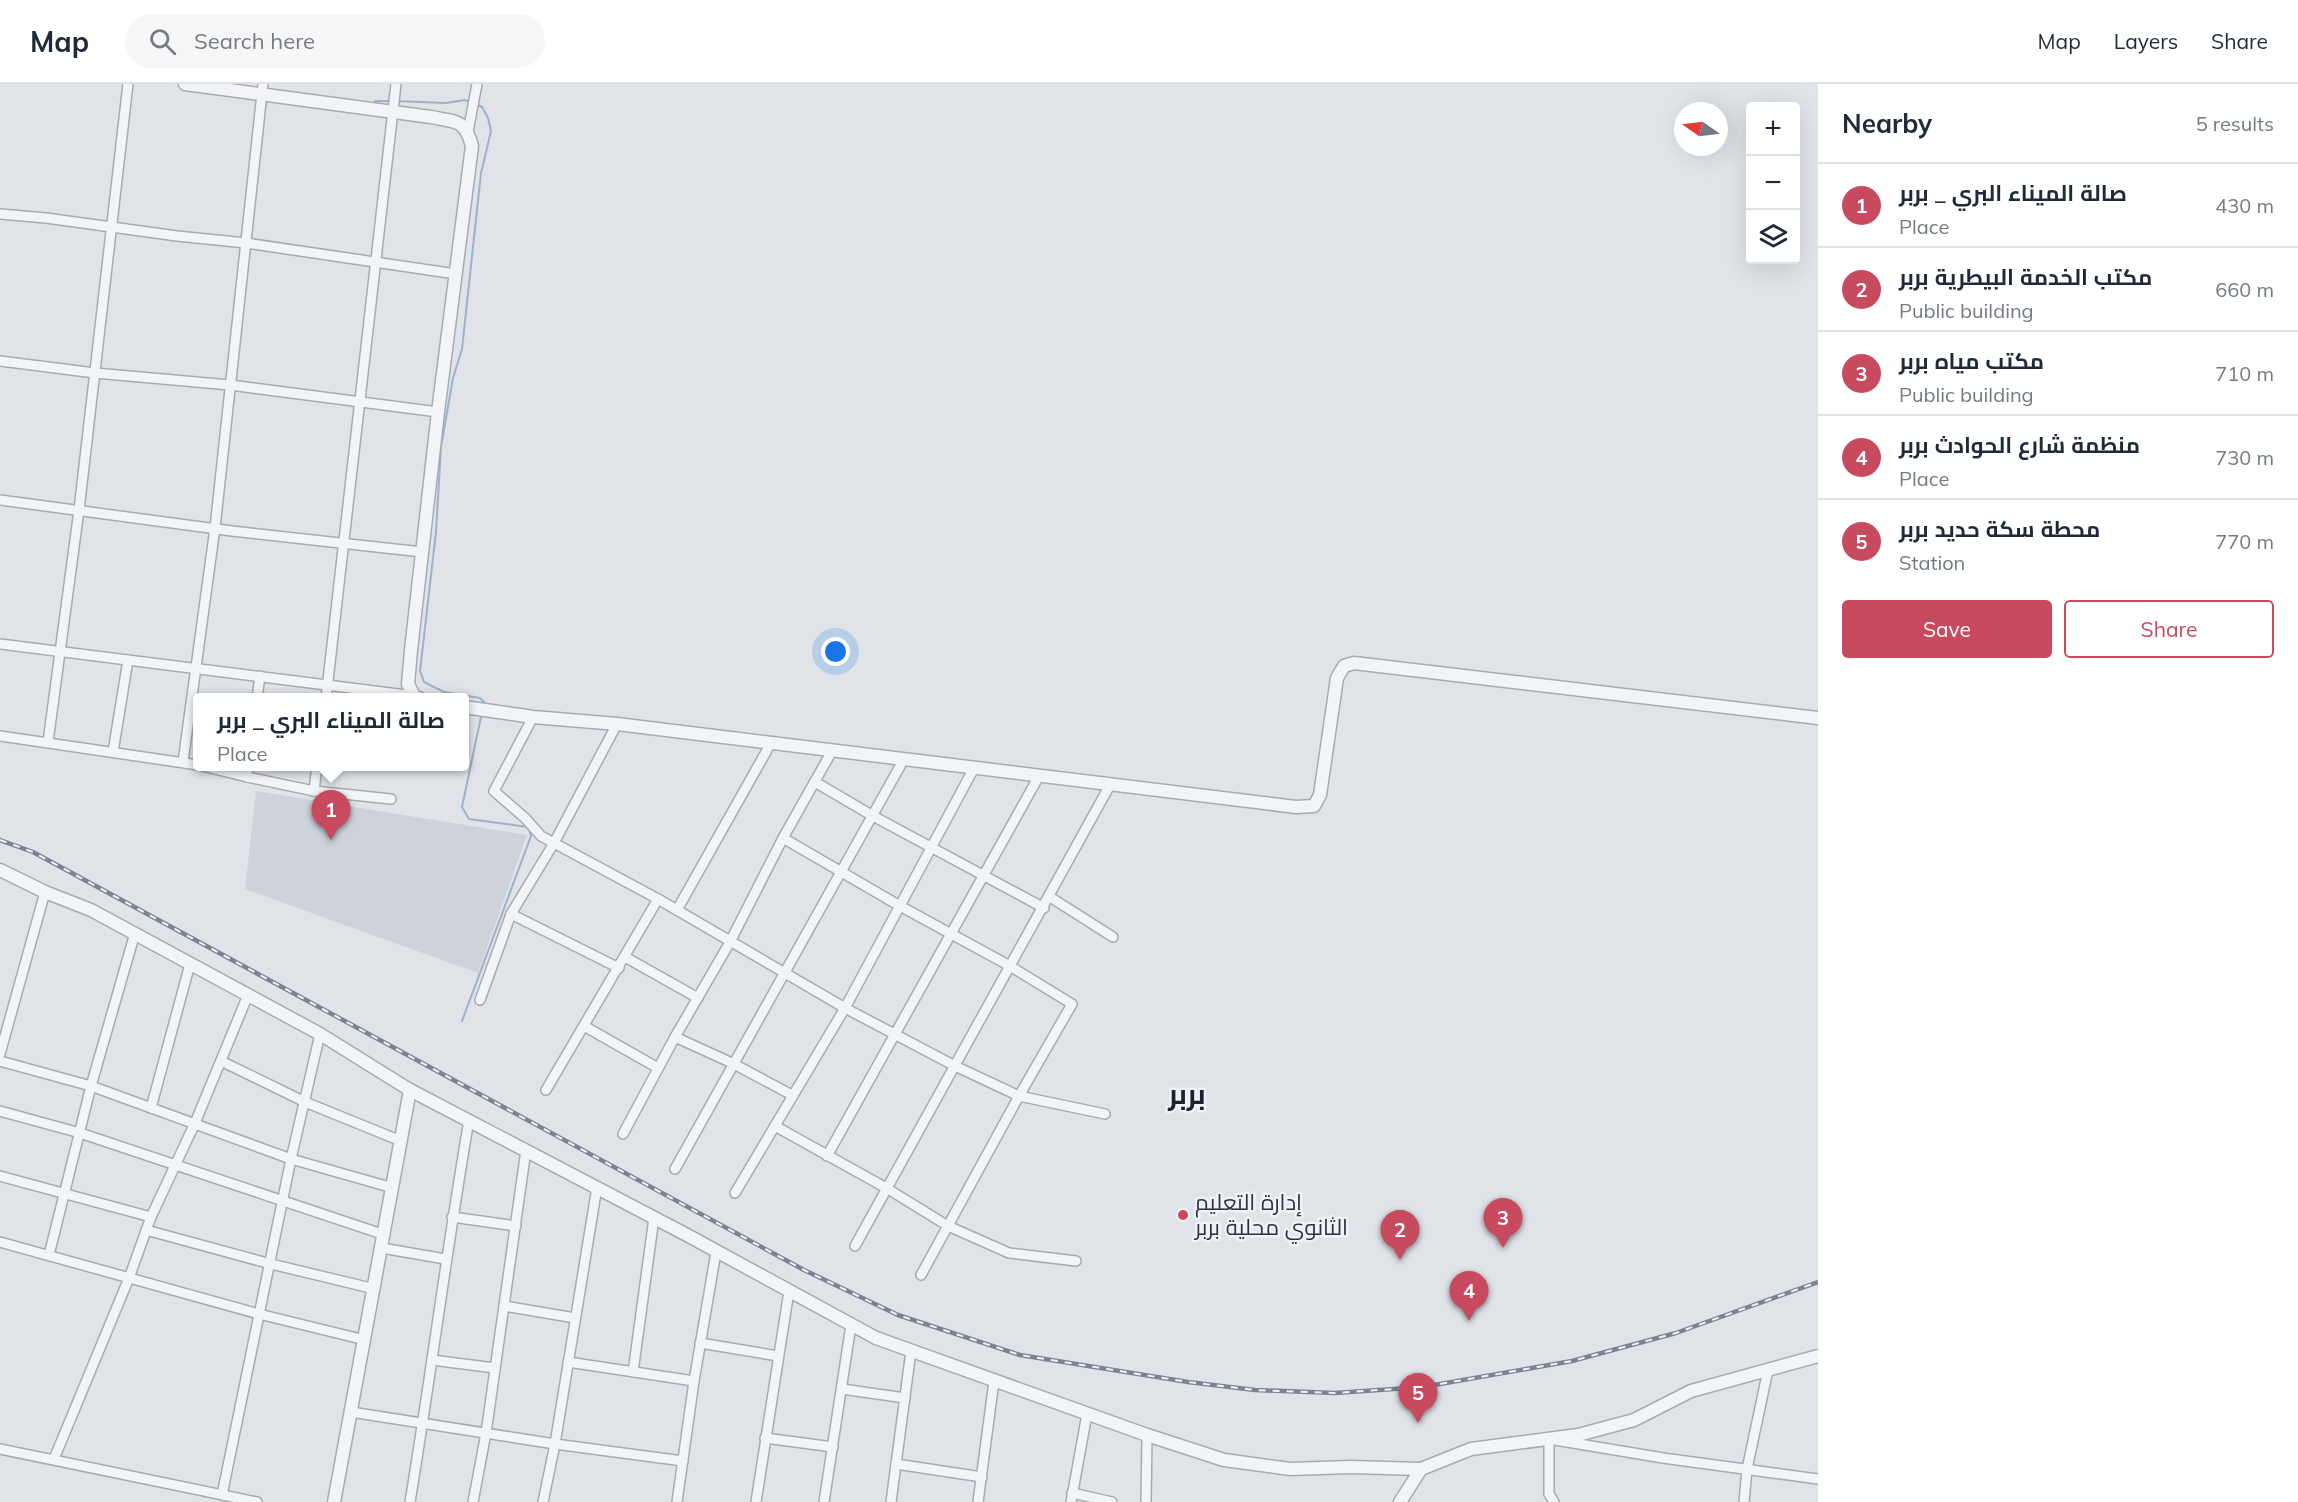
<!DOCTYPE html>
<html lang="en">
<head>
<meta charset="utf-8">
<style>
  :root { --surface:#fff; --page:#f6f6f7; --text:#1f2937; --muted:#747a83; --line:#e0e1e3; --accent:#c84a5f }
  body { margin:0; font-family:Mulish,Cairo,sans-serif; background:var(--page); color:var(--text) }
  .controls { position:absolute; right:18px; top:18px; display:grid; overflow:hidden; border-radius:6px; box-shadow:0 6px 24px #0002 }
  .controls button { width:54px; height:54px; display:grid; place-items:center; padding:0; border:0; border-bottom:2px solid var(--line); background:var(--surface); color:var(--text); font:30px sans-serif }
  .compass { position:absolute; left:1674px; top:18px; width:54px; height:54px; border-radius:50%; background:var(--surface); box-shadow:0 6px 24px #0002; rotate:284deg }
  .you { position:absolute; left:836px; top:568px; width:21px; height:21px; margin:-15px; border:4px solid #fff; border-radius:50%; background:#1a73e8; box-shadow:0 0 0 9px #1a73e833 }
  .badge { display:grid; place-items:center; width:39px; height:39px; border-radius:50%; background:var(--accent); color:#fff; font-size:20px; font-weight:700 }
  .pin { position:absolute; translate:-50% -50px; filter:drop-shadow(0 2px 3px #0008) }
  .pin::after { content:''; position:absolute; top:32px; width:21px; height:18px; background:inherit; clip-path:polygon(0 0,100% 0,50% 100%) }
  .popup { position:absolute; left:193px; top:609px; width:276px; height:78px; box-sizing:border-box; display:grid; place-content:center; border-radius:6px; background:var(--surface); filter:drop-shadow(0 2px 4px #0005); font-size:20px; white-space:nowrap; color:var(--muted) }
  .popup b { font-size:22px; color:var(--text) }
  .popup::after { content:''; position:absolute; left:50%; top:100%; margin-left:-12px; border:12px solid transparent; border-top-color:var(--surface) }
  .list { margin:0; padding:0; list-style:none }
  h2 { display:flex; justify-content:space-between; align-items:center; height:78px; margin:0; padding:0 24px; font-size:26px }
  h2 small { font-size:20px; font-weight:400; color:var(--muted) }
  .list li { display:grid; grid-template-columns:39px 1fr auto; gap:18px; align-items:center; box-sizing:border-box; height:84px; padding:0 24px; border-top:2px solid var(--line) }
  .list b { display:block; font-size:22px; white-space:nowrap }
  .list p { margin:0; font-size:20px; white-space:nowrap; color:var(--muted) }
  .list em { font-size:20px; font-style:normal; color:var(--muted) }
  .actions { display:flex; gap:12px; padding:18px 24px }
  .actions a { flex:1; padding:14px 0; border:2px solid var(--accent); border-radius:6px; text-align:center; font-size:21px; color:var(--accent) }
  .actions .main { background:var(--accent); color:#fff }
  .icon { flex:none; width:33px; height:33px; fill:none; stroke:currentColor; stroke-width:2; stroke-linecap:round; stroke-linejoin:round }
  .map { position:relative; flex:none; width:1818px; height:1418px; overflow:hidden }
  header { display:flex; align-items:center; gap:36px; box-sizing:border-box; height:84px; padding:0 30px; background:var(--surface); border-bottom:2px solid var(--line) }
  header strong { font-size:28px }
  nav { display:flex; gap:33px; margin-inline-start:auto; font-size:21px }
  .search { width:420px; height:54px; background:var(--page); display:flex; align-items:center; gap:15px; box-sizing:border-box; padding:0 21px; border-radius:33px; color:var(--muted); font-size:22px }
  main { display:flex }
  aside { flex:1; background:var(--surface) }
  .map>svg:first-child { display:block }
</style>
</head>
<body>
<header>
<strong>Map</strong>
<div class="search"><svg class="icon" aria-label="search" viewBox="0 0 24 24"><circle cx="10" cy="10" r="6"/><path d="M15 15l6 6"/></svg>Search here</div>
<nav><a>Map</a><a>Layers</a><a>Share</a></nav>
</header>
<main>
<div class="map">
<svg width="1818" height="1418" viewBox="0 0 1818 1418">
  <rect width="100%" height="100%" fill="#e0e4e9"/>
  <polygon fill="#ced3da" points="256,707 527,751 478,889 245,805"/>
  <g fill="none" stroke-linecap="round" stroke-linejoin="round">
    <g stroke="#9db2c7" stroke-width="2">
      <polyline points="375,17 390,17"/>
      <polyline points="396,17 446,19 465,16 470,18"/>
      <polyline points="476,20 482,23 488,34 491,47 481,89 462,265 453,294 441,363 436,448 420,587 424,598 444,608 480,614 484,618"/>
      <polyline points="462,937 531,752 528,743 469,735 462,723 481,633"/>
    </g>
    <g stroke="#a6abb3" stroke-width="12">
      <g id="minor">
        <polyline points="468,48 477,0"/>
        <polyline points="0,130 46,134 177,152 246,159 456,190"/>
        <polyline points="0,277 95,289 230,301 438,328"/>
        <polyline points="0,416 232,447 422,468"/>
        <polyline points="0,560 414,612"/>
        <polyline points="257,614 260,592"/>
        <polyline points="326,614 396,0"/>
        <polyline points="533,633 494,707 525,734 541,752 658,815 845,924 955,982 1019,1012 1105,1030"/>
        <polyline points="0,652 198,681"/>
        <polyline points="48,658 79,426 128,0"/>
        <polyline points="113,668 128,576"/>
        <polyline points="183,678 215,444 263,0"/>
        <polyline points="202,682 247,693 248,682"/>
        <polyline points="247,693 314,707 391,715"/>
        <polyline points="815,698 873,732 1044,824"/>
        <polyline points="314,707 317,682"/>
        <polyline points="783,754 900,822 1010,882 1072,920 1019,1012 921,1191"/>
        <polyline points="1050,813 1113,853"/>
        <polyline points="677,826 771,659"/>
        <polyline points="511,830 619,884"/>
        <polyline points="625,873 698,914"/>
        <polyline points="480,916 511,830 554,759 617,640"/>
        <polyline points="584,942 658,984"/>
        <polyline points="675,953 732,979 792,1011"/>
        <polyline points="0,970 45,808"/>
        <polyline points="0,977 91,1002 291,1075 393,1104"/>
        <polyline points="221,977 305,1018 401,1057"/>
        <polyline points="546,1006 658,815"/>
        <polyline points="151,1024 190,880"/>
        <polyline points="0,1027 80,1049 385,1151"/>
        <polyline points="775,1042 888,1105 948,1142 1009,1169 1076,1177"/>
        <polyline points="623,1050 675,953 730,858 783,754 832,667"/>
        <polyline points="827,1072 1039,692"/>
        <polyline points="675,1085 904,675"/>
        <polyline points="0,1092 151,1133"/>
        <polyline points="735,1109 845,924 974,684"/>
        <polyline points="452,1133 516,1142"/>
        <polyline points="146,1146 271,1180 375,1205"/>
        <polyline points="0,1158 259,1230 365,1256"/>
        <polyline points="855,1162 1110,701"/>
        <polyline points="382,1164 445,1175"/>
        <polyline points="49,1171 91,1002 135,849"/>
        <polyline points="504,1222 575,1234"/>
        <polyline points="700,1259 778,1272"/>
        <polyline points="432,1276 495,1284"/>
        <polyline points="568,1278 694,1297"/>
        <polyline points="633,1288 654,1134"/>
        <polyline points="842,1305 905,1314"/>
        <polyline points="351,1328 555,1360 683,1377"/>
        <polyline points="765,1354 833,1363"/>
        <polyline points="0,1365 257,1418"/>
        <polyline points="54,1375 129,1194 151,1133 195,1039 248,911"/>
        <polyline points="896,1380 982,1393"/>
        <polyline points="1072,1409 1112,1418"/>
        <polyline points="222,1411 291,1075 320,950"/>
        <path d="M410,1418C431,1291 447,1163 469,1036"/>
        <polyline points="473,1418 486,1349 526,1066"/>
        <polyline points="543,1418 555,1360 597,1103"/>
        <polyline points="677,1418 694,1297 716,1168"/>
        <polyline points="756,1418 789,1207"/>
        <polyline points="824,1418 851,1241"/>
        <polyline points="891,1418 911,1267"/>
        <polyline points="978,1418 994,1297"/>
        <polyline points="1071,1418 1087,1330"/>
        <polyline points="1146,1418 1147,1351"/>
        <polyline points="1554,1418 1549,1410 1549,1355 1663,1374 1818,1395"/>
        <polyline points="1744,1418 1747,1385 1768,1286"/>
      </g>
    </g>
    <g stroke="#a6abb3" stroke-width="15">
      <g id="tertiary">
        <path d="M185,0L431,33C456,38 465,35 472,62L438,328L411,566L408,600L414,612L419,614"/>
        <polyline points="464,623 533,633 617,640 1296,723 1314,722 1320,711 1337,594 1344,582 1354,579 1818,634"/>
        <polyline points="0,786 45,808 91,826 320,950 410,1006 687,1151 876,1254 1147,1351 1224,1376 1290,1385 1351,1383 1421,1385"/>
        <polyline points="334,1418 410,1006"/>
        <polyline points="1400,1418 1421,1385 1471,1365 1578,1351 1634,1336 1691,1307 1818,1272"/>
      </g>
    </g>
    <use href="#minor" stroke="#f3f4f7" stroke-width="9"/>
    <use href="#tertiary" stroke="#f3f4f7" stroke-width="12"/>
    <g stroke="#7a8392" stroke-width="4.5">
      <polyline id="rail" points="0,756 33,768 804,1186 898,1231 1020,1271 1188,1298 1255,1306 1335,1309 1423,1303 1572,1277 1676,1249 1818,1198"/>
    </g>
    <use href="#rail" stroke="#f0f3f6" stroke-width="2" stroke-dasharray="7" stroke-linecap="butt"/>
  </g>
  <circle fill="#c84a5f" stroke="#f0f3f6" stroke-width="2" cx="1183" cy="1131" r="6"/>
  <g text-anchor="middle" stroke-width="5" stroke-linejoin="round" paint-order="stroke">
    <g font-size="22" fill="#2a323f" stroke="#f0f3f6" text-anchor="start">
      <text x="1195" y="1126">إدارة التعليم<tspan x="1195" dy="25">الثانوي محلية بربر</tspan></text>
    </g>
    <g font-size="28" font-weight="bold" fill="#1c2330" stroke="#f0f3f6">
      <text x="1187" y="1020">بربر</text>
    </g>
  </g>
</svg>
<div class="controls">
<button>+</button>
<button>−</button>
<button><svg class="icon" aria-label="layers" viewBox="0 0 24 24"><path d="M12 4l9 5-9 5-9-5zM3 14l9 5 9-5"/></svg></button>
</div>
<svg class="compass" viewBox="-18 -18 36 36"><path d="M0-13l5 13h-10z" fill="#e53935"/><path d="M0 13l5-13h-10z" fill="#747a83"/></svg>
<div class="you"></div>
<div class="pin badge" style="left:331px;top:756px">1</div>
<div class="popup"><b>صالة الميناء البري _ بربر</b>Place</div>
<div class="pin badge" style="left:1400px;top:1176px">2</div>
<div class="pin badge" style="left:1503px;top:1164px">3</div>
<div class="pin badge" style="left:1469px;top:1237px">4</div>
<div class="pin badge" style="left:1418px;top:1339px">5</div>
</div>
<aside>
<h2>Nearby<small>5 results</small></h2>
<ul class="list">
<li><span class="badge">1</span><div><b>صالة الميناء البري _ بربر</b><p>Place</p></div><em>430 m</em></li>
<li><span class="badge">2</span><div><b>مكتب الخدمة البيطرية بربر</b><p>Public building</p></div><em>660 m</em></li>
<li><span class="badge">3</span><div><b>مكتب مياه بربر</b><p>Public building</p></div><em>710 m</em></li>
<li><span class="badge">4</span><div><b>منظمة شارع الحوادث بربر</b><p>Place</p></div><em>730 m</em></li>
<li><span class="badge">5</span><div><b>محطة سكة حديد بربر</b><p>Station</p></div><em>770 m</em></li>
</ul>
<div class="actions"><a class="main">Save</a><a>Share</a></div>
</aside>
</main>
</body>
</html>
